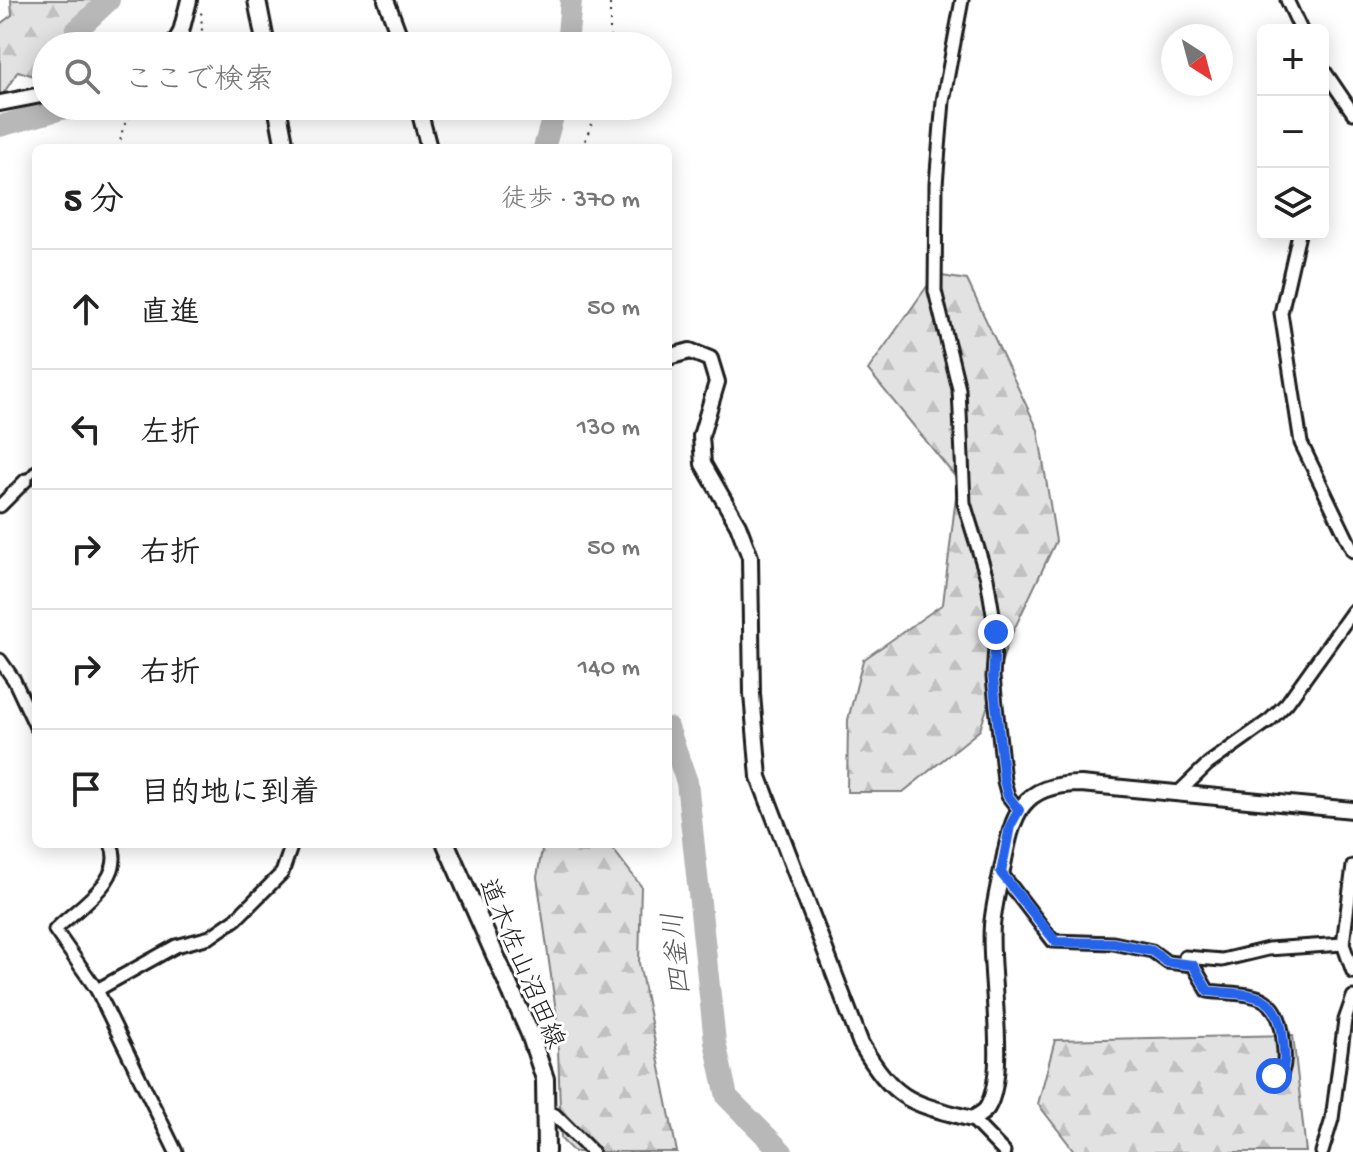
<!DOCTYPE html>
<html lang="ja">
<head>
<meta charset="utf-8">
<style>
  :root { --surface:#fff; --page:#f2f2f2; --text:#222; --muted:#767676; --line:#e0e0e0 }
  body { margin:0; font-family:"Gochi Hand","Klee One",sans-serif; background:var(--page); color:var(--text) }
  .controls { position:absolute; right:24px; top:24px; display:grid; overflow:hidden; border-radius:12px; box-shadow:0 4px 20px #0003 }
  .controls button { width:72px; height:72px; display:grid; place-items:center; padding:0; border:0; border-bottom:2px solid var(--line); background:var(--surface); color:var(--text); font:40px sans-serif }
  .compass { position:absolute; left:1161px; top:24px; width:72px; height:72px; border-radius:50%; background:var(--surface); box-shadow:0 4px 20px #0003; rotate:144deg }
  .stop { position:absolute; width:24px; height:24px; margin:-18px; border:6px solid #2563eb; border-radius:50%; background:#fff }
  .stop.end { background:#2563eb; border-color:#fff; box-shadow:0 2px 8px #0008 }
  .list { margin:0; padding:0; list-style:none }
  h2 { display:flex; justify-content:space-between; align-items:center; height:104px; margin:0; padding:0 32px; font-size:34px }
  h2 small { font-size:26px; font-weight:400; color:var(--muted) }
  .list li { display:grid; grid-template-columns:52px 1fr auto; gap:24px; align-items:center; box-sizing:border-box; height:120px; padding:0 32px; border-top:2px solid var(--line) }
  .list b { display:block; font-size:30px; white-space:nowrap }
  .list em { font-size:26px; font-style:normal; color:var(--muted) }
  .icon { flex:none; width:44px; height:44px; fill:none; stroke:currentColor; stroke-width:2; stroke-linecap:round; stroke-linejoin:round }
  .map { position:relative; flex:none; width:1353px; height:1152px; overflow:hidden }
  .search { position:absolute; background:var(--surface); box-shadow:0 4px 20px #0003; left:32px; top:32px; width:640px; height:88px; display:flex; align-items:center; gap:20px; box-sizing:border-box; padding:0 28px; border-radius:44px; color:var(--muted); font-size:30px }
  .panel { position:absolute; background:var(--surface); box-shadow:0 4px 20px #0003; left:32px; top:144px; width:640px; height:704px; border-radius:12px }
  .map>svg:first-child { display:block }
</style>
</head>
<body>
<div class="map">
<svg width="1353" height="1152" viewBox="0 0 1353 1152">
  <defs>
    <pattern id="forest-firs" width="22" height="20" patternUnits="userSpaceOnUse" patternTransform="scale(2)"><rect width="22" height="20" fill="#e2e2e2"/><path d="M5 1l3.5 6h-7zM16 11l3.5 6h-7z" fill="#c1c1c1"/></pattern>
  </defs>
  <rect width="100%" height="100%" fill="#fff"/>
  <filter id="ink" filterUnits="userSpaceOnUse"><feTurbulence type="fractalNoise" baseFrequency=".0125" numOctaves="2"/><feDisplacementMap in="SourceGraphic" scale="16" xChannelSelector="R" yChannelSelector="G"/><feConvolveMatrix kernelMatrix="1 2 1 2 8 2 1 2 1" color-interpolation-filters="sRGB"/></filter>
  <g filter="url(#ink)">
    <g fill="url(#forest-firs)" stroke="#7f7f7f" stroke-width="2">
      <polygon points="11,0 109,0 64,36 64,46 46,46 46,80 18,71 0,99 0,24 12,15"/>
      <polygon points="935,275 967,280 1038,430 1056,541 1008,642 980,730 903,792 847,792 848,720 863,660 943,604 958,480 868,370"/>
      <polygon points="543,844 609,844 641,886 639,963 677,1152 574,1152 561,1139 557,1018 537,877"/>
      <polygon points="1293,1035 1306,1152 1075,1152 1038,1104 1055,1040"/>
    </g>
    <g fill="none" stroke-linecap="round" stroke-linejoin="round">
      <g stroke="#b8b8b8" stroke-width="22">
        <polyline points="77,46 76,31 109,0"/>
        <polyline points="567,46 571,0"/>
        <polyline points="0,126 73,106"/>
        <polyline points="544,148 556,106"/>
        <polyline points="668,728 687,782 715,1042 727,1097 782,1152"/>
      </g>
      <g stroke="#1c1c1c" stroke-width="12">
        <polyline id="service" points="26,480 36,469"/>
      </g>
      <g stroke="#1c1c1c" stroke-width="17">
        <g id="minor">
          <polyline points="962,0 943,101 936,184 935,291 959,389 964,503 987,578 996,632 993,677 1004,781 1008,796 1019,810"/>
          <polyline points="1287,0 1301,30"/>
          <polyline points="1323,69 1353,113"/>
          <polyline points="1299,234 1281,313 1301,443 1353,551"/>
          <polyline points="0,506 26,480"/>
          <polyline points="0,660 14,680 36,727"/>
          <polyline points="1177,794 1208,764 1270,720 1287,703 1353,611"/>
          <path d="M111,844C127,880 77,907 55,930L97,990L176,1152"/>
          <polyline points="1353,866 1343,944 1353,972"/>
          <path d="M1001,873L1053,941L1113,943L1152,951L1167,962L1193,965L1208,991C1248,996 1279,988 1283,1040C1284,1051 1286,1061 1282,1072L1274,1076"/>
          <polyline points="1185,957 1222,960 1268,949 1343,944"/>
          <polyline points="97,990 176,946 210,937 236,919 282,873 292,844"/>
          <polyline points="547,1111 555,1115 592,1152"/>
          <polyline points="972,1119 1004,1152"/>
          <polyline points="1322,1152 1332,1119 1345,1020 1353,997"/>
        </g>
      </g>
      <g stroke="#1c1c1c" stroke-width="20">
        <g id="tertiary">
          <polyline points="386,0 403,46"/>
          <polyline points="173,46 181,32 189,0"/>
          <polyline points="0,103 46,94"/>
          <polyline points="418,106 429,148"/>
          <path d="M668,357L690,351L710,359L717,382L701,436L703,464L738,525L750,557L752,694L759,777L861,1044C895,1101 910,1103 972,1119C977,1116 984,1113 987,1108C1009,1072 988,971 992,925C994,905 999,884 1003,865C1013,813 1021,784 1081,784L1353,810"/>
        </g>
      </g>
      <g stroke="#1c1c1c" stroke-width="22">
        <g id="secondary">
          <polyline points="257,0 266,46"/>
          <polyline points="277,106 285,148"/>
          <polyline points="446,844 530,1034 545,1079 546,1152"/>
        </g>
      </g>
      <g stroke="#1c1c1c" stroke-width="2" stroke-dasharray="2 6" stroke-linecap="butt">
        <polyline points="198,46 202,31 201,9"/>
        <polyline points="610,46 610,0"/>
        <polyline points="119,148 123,127 137,106"/>
        <polyline points="582,148 599,106"/>
      </g>
      <use href="#service" stroke="#fff" stroke-width="6"/>
      <use href="#minor" stroke="#fff" stroke-width="11"/>
      <use href="#tertiary" stroke="#fff" stroke-width="14"/>
      <use href="#secondary" stroke="#fff" stroke-width="16"/>
    </g>
  </g>
  <g fill="none" stroke-linecap="round" stroke-linejoin="round" filter="url(#ink)">
    <path stroke="#2563eb" stroke-width="10" d="M996,632L993,677L1004,781L1008,796L1019,810L1010,826L1001,873L1056,942L1113,943L1152,951L1167,962L1193,965L1208,991C1249,996 1279,988 1283,1040C1284,1051 1286,1061 1282,1072L1274,1076"/>
  </g>
  <g text-anchor="middle" stroke-width="6" stroke-linejoin="round" paint-order="stroke">
    <g font-size="26" fill="#1c1c1c" stroke="#fff">
      <text transform="translate(523 963) rotate(67)" y="9">道木佐山沼田線</text>
    </g>
    <g font-size="28" font-style="italic" fill="#5a5a5a" stroke="#fff">
      <text transform="translate(675 954) rotate(-96)" y="10">四釜川</text>
    </g>
  </g>
</svg>
<div class="controls">
<button>+</button>
<button>−</button>
<button><svg class="icon" aria-label="layers" viewBox="0 0 24 24"><path d="M12 4l9 5-9 5-9-5zM3 14l9 5 9-5"/></svg></button>
</div>
<svg class="compass" viewBox="-18 -18 36 36"><path d="M0-13l5 13h-10z" fill="#e53935"/><path d="M0 13l5-13h-10z" fill="#767676"/></svg>
<div class="stop" style="left:1274px;top:1076px"></div>
<div class="stop end" style="left:996px;top:632px"></div>
<div class="search"><svg class="icon" aria-label="search" viewBox="0 0 24 24"><circle cx="10" cy="10" r="6"/><path d="M15 15l6 6"/></svg>ここで検索</div>
<section class="panel">
<h2>5 分<small>徒歩 · 370 m</small></h2>
<ul class="list">
<li><svg class="icon" aria-label="ahead" viewBox="0 0 24 24"><path d="M12 20V5M6 11l6-6 6 6"/></svg><div><b>直進</b></div><em>50 m</em></li>
<li><svg class="icon" aria-label="left" viewBox="0 0 24 24"><path d="M17 20v-9H6M10 6l-5 5 5 5"/></svg><div><b>左折</b></div><em>130 m</em></li>
<li><svg class="icon" aria-label="right" viewBox="0 0 24 24"><path d="M7 20v-9h11M14 6l5 5-5 5"/></svg><div><b>右折</b></div><em>50 m</em></li>
<li><svg class="icon" aria-label="right" viewBox="0 0 24 24"><path d="M7 20v-9h11M14 6l5 5-5 5"/></svg><div><b>右折</b></div><em>140 m</em></li>
<li><svg class="icon" aria-label="arrive" viewBox="0 0 24 24"><path d="M6 21V4h12l-3 4 3 4H6"/></svg><div><b>目的地に到着</b></div></li>
</ul>
</section>
</div>
</body>
</html>
